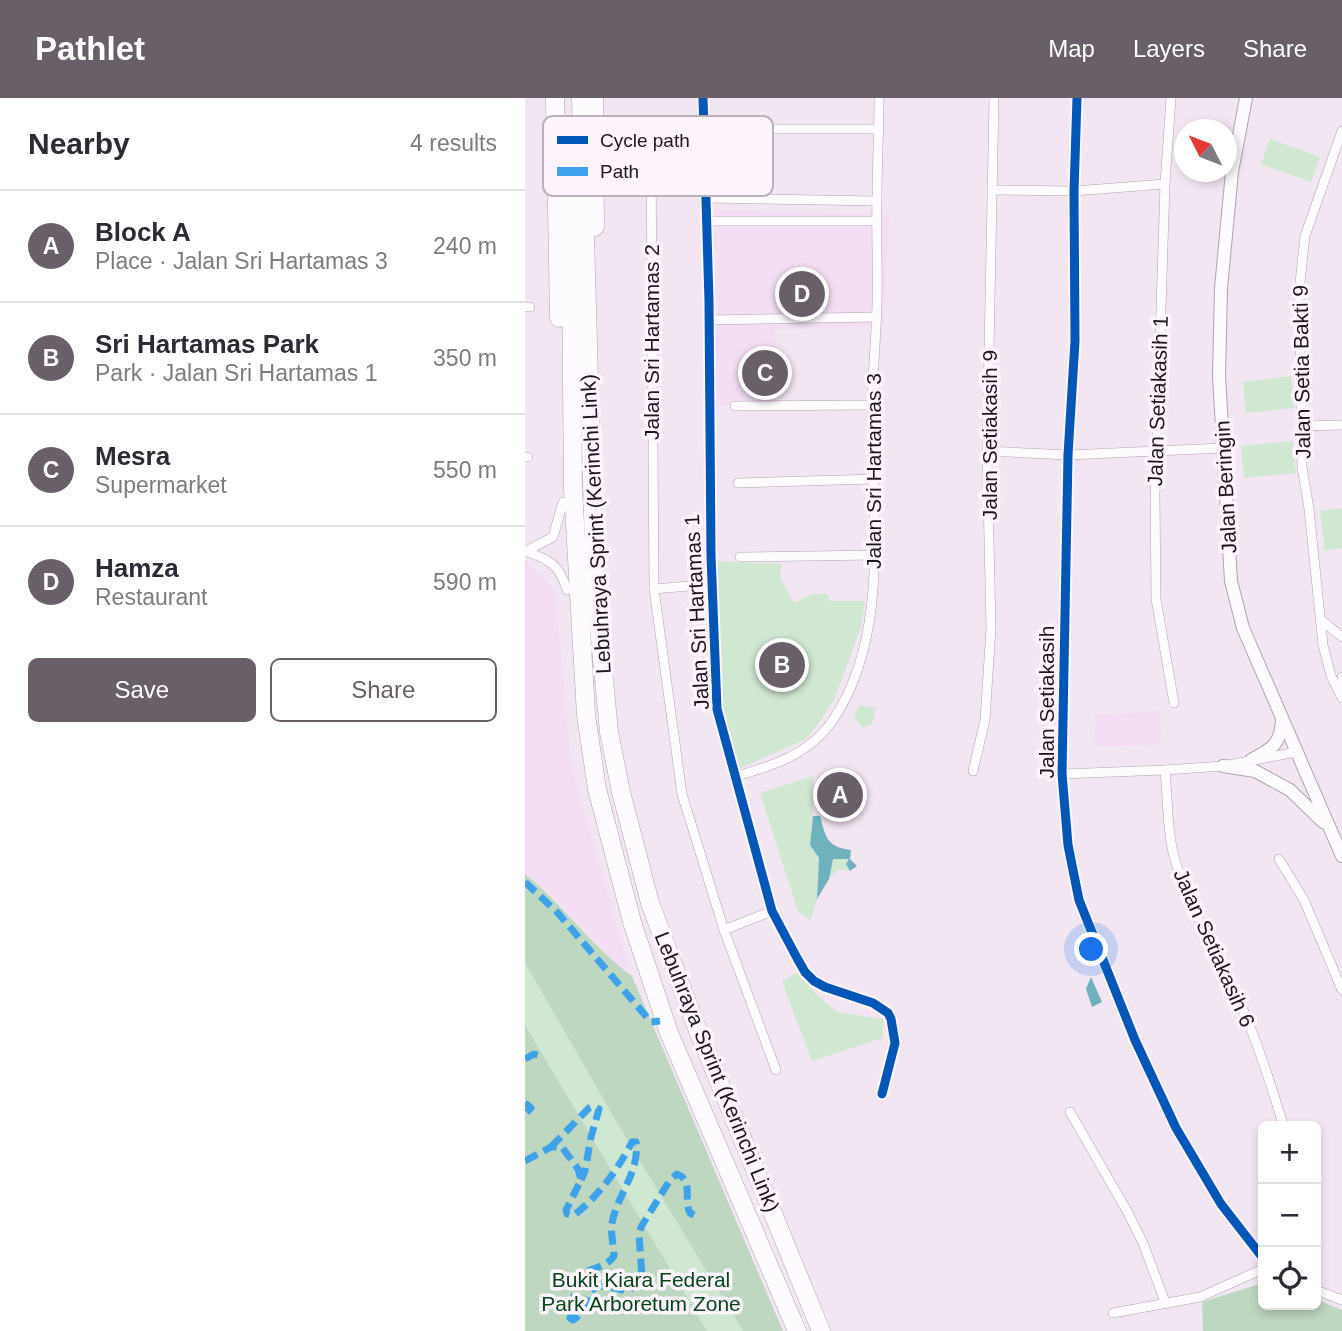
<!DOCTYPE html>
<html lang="en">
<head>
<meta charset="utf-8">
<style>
  :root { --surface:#fff; --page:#f2f2f3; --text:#2b2b33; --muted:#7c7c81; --line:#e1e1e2; --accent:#695f69 }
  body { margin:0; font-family:Arial,sans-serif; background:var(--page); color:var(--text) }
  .controls { position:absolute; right:21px; bottom:21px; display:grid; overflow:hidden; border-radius:10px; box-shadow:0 4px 10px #0003 }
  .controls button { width:63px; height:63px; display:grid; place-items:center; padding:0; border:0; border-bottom:2px solid var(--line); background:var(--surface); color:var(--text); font:35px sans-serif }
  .compass { position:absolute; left:649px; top:21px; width:63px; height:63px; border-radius:50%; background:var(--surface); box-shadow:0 4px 10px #0003; rotate:312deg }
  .you { position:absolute; left:567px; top:852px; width:24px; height:24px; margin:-18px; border:5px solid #fff; border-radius:50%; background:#1a73e8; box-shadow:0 0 0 10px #1a73e833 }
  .badge { display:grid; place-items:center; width:46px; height:46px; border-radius:50%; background:var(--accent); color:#fff; font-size:23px; font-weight:700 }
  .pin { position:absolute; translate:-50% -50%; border:4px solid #fff; box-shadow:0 2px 7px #0006 }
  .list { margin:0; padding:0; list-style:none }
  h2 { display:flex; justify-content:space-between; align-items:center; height:91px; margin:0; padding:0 28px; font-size:30px }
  h2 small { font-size:23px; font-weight:400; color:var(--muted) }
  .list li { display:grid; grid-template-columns:46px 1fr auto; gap:21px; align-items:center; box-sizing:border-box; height:112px; padding:0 28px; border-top:2px solid var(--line) }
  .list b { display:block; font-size:26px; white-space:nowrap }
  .list p { margin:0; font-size:23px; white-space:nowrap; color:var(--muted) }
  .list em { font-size:23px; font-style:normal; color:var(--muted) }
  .actions { display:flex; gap:14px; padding:21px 28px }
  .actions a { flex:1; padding:16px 0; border:2px solid var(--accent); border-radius:10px; text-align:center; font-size:24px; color:var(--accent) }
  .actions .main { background:var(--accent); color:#fff }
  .icon { flex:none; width:38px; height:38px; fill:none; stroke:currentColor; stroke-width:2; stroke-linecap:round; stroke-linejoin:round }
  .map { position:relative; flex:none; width:817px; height:1233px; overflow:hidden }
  header { display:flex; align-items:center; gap:42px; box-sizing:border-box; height:98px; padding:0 35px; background:var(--accent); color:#fff }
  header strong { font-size:33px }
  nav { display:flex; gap:38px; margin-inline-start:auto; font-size:24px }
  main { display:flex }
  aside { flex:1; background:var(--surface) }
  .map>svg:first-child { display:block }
</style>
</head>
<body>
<header>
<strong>Pathlet</strong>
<nav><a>Map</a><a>Layers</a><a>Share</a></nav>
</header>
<main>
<aside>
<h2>Nearby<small>4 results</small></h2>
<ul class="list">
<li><span class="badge">A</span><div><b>Block A</b><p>Place · Jalan Sri Hartamas 3</p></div><em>240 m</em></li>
<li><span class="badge">B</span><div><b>Sri Hartamas Park</b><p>Park · Jalan Sri Hartamas 1</p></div><em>350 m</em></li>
<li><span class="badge">C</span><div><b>Mesra</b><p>Supermarket</p></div><em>550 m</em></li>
<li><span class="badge">D</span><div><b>Hamza</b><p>Restaurant</p></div><em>590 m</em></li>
</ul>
<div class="actions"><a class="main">Save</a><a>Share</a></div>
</aside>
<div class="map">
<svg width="817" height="1233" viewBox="0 0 817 1233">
  <rect width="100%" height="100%" fill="#f3e6f3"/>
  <g fill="#f4def4">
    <polygon points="177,112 364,116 359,228 250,231 253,305 180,308"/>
    <polygon points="0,462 30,491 46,666 106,876 89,864 25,795 0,775"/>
    <polygon points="635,613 636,646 573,649 569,647 570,617"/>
  </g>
  <g fill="#d0e7d2">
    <polygon points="745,41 795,59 786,84 736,66"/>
    <polygon points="766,278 770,310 721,315 718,284"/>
    <polygon points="768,343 771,375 719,380 716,348"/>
    <polygon points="817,410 817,450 800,453 795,413"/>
    <polygon points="189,463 257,466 255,479 269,505 287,496 303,496 304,503 340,503 336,530 308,604 291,629 279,642 209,673 194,610"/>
    <polygon points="334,607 351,610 347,626 338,630 329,620"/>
    <polygon points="288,678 288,718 285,747 294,760 292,801 286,822 273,813 235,695"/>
    <polygon points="307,761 325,761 322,766 325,773 313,772 304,781"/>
    <polygon points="0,865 98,1035 257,1233 0,1233 136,1156 0,927"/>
    <polygon points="271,875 291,896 312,914 358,921 358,940 287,963 257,884"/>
  </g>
  <g fill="#bed7c0">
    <path d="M0,776C39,807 67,849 107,878L258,1233H218L98,1035L0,865Z"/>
    <polygon points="0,927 182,1233 0,1233"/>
    <polygon points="738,1185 738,1207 791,1207 791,1201 817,1212 817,1233 678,1233 677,1204"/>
  </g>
  <g fill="#6fb2be">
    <path d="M288,718H295C301,740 302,749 326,752L325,761L332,768L325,773L321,766L324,761H308L304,781L292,801L294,760L285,747Z"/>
    <polygon points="566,879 577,904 567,909 561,891"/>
  </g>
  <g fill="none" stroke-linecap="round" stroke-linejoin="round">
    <g stroke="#aea4ae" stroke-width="10">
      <g id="street">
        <polyline points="178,0 184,203 186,458 192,611 247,813 272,860 280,874 289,883 300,889 348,905 363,915 366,921 370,945 357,996"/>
        <polyline points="552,0 549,93 550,243 543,357 537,676 543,747 554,802 610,942 651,1030 696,1106 738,1160"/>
        <polyline points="646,0 640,86 630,397 631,501 649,605"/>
        <polyline points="201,31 354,31"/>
        <polyline points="817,33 780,138 774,194 777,369 784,411 798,547 806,578 817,600"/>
        <polyline points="180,49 129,49 126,52 129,491 157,696 199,832 251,972"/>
        <polyline points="467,92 549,93 640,86"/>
        <polyline points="182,100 352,103"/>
        <polyline points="182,123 352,123"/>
        <polyline points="0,209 5,209"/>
        <polyline points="185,222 352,219"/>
        <polyline points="210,308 347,307"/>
        <polyline points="776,328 817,327"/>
        <polyline points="462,353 543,357 698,350"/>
        <polyline points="0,359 3,359"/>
        <polyline points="213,385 349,381"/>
        <path d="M0,453C25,462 34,466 42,492"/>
        <polyline points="1,453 28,439 38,404"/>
        <polyline points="215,459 349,457"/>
        <polyline points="129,491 187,486"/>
        <polyline points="795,521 817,539"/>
        <polyline points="817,579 817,592"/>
        <path d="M640,672C643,702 642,734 650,762C662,804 684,841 703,879C726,925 742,974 757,1023"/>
        <polyline points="448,673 460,622 466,530 462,353 469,0"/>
        <polyline points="537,676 640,672 698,668 771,654"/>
        <path d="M209,679C247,668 284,657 308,622C368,533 345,408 347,307C348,273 351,240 352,206C353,171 351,136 352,101C352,67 354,34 354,0"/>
        <polyline points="754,761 779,802 817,892"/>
        <polyline points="199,832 247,813"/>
        <polyline points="545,1014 602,1113 618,1145 640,1204"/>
        <polyline points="791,1192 817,1202"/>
        <polyline points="588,1215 675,1199 738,1171"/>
      </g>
    </g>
    <g stroke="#aea4ae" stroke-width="14">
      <g id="secondary">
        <polyline points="721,0 707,74 696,190 694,278 706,483 718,530 817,758"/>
        <path d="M726,662C746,651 755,648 757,623"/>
        <polyline points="698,668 730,673 765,692 798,724"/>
      </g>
    </g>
    <g stroke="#aea4ae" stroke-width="19">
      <g id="highway">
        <polyline points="30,0 34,220"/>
        <polyline points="56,0 70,488 84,634 96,694 125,805 170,925 296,1233"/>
        <polyline points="69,0 70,129"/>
        <polyline points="45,70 48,391 61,617 72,691 107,824 144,935 272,1233"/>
      </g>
    </g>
    <use href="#street" stroke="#fdfbfd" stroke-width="9"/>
    <use href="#secondary" stroke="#fdfbfd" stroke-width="12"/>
    <use href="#highway" stroke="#fdfbfd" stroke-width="18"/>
    <g stroke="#3da2ea" stroke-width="7" stroke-dasharray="14 7" stroke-linecap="butt">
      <polyline points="0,784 32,814 126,924 135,923"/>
      <polyline points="0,961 9,956 16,958"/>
      <polyline points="0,1005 6,1010 0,1016"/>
      <polyline points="26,1049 64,1010 68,1008 74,1011 66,1039 60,1073 56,1082"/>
      <path d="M0,1063L26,1049H37L53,1071L56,1082L41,1112L42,1116L49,1117C74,1098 93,1071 107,1044H111C115,1074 92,1097 87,1125C85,1134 89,1148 89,1158C82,1169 69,1169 57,1176L48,1201L45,1220L48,1222C70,1209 51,1176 100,1193L106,1191L117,1179L114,1136L116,1129L145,1082L152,1076C169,1083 158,1101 165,1115L169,1117"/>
    </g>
    <g stroke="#fdf4fd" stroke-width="13">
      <g id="cycleway">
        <polyline points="178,0 184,203 186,458 192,611 247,813 272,860 280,874 289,883 300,889 348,905 363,915 366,921 370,945 357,996"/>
        <polyline points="552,0 549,93 550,243 543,357 537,676 543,747 554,802 610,942 651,1030 696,1106 738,1160"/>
      </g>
    </g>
    <use href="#cycleway" stroke="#0057b8" stroke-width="9"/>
  </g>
  <g text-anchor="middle" stroke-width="7" stroke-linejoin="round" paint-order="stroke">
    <g font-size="21" fill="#1e161e" stroke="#fdf4fd">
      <text transform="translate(127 244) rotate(-90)" y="7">Jalan Sri Hartamas 2</text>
      <text transform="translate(777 274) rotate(-91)" y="7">Jalan Setia Bakti 9</text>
      <text transform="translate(633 303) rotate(-88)" y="7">Jalan Setiakasih 1</text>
      <text transform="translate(465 337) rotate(-90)" y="7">Jalan Setiakasih 9</text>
      <text transform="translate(349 373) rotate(-90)" y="7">Jalan Sri Hartamas 3</text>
      <text transform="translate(701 389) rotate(-93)" y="7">Jalan Beringin</text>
      <text transform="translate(71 426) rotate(-93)" y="7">Lebuhraya Sprint (Kerinchi Link)</text>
      <text transform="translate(172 514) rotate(-93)" y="7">Jalan Sri Hartamas 1</text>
      <text transform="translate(522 604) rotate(-90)" y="7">Jalan Setiakasih</text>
      <text transform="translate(689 850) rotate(66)" y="7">Jalan Setiakasih 6</text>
      <text transform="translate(192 974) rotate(68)" y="7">Lebuhraya Sprint (Kerinchi Link)</text>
    </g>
    <g font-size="21" fill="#064515" stroke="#fdf4fd">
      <text x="116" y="1189">Bukit Kiara Federal<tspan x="116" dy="24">Park Arboretum Zone</tspan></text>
    </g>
  </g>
  <rect x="18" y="18" width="230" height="80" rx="10" fill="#fdf4fd" stroke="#bab1ba" stroke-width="2"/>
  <rect x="32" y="38" width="31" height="8" fill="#0057b8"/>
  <rect x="32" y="69" width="31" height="9" fill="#3da2ea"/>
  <g font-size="19" fill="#1e161e">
    <text x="75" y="49">Cycle path</text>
    <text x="75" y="80">Path</text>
  </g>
</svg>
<div class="controls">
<button>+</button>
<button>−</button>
<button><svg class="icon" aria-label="locate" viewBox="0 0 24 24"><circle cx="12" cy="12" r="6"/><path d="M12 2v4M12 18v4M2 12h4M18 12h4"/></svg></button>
</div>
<svg class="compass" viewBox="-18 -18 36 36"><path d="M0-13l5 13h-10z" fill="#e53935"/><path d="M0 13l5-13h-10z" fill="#7c7c81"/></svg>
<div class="you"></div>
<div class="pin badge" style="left:315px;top:697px">A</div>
<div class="pin badge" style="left:257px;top:567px">B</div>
<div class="pin badge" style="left:240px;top:275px">C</div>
<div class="pin badge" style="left:277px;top:196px">D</div>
</div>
</main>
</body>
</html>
